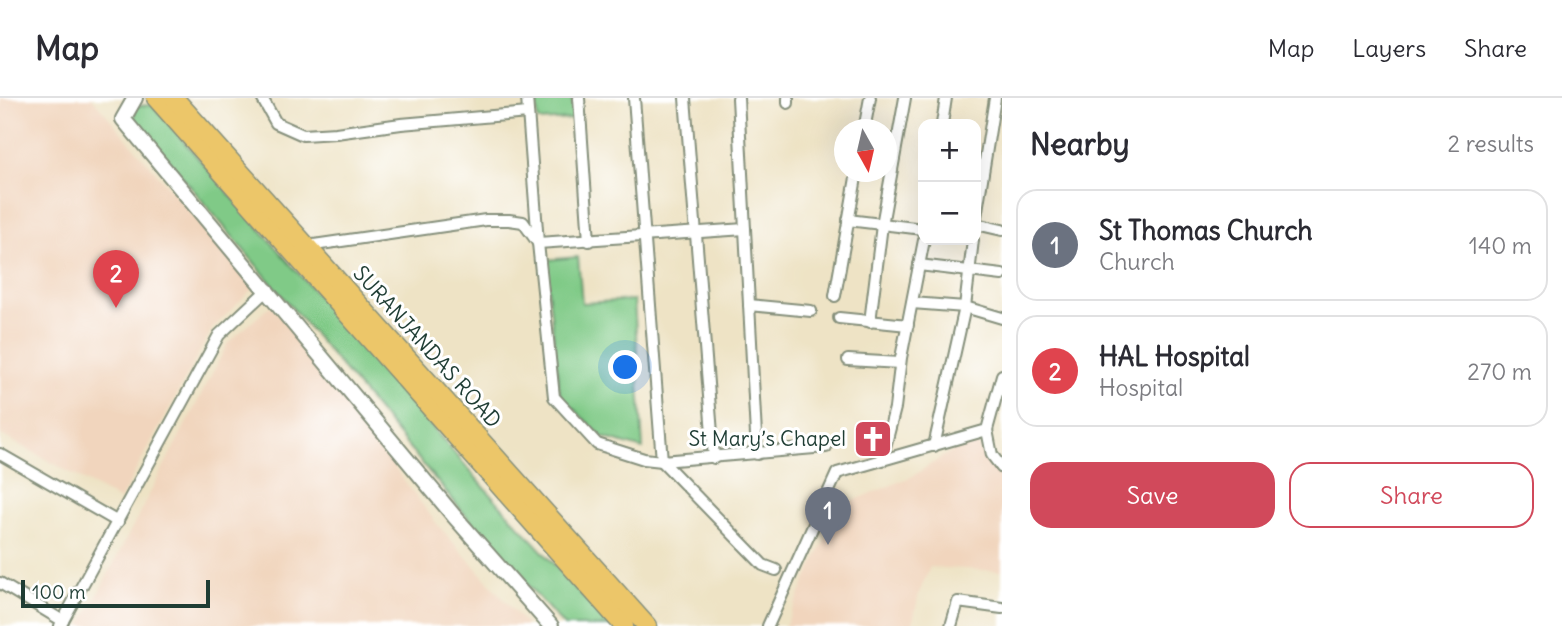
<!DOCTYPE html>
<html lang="en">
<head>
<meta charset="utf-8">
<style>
  :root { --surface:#fff; --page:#f7f7f7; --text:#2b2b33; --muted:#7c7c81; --line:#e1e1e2; --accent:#d1495b }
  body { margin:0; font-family:Delius,sans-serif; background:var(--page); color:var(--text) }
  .controls { position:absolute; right:21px; top:21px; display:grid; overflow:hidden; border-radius:14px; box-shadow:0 7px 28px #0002 }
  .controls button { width:63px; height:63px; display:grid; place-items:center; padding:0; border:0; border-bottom:2px solid var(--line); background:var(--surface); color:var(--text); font:35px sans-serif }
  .compass { position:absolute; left:834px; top:21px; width:63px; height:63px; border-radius:50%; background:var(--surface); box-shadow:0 7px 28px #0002; rotate:172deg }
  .scale { position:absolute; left:21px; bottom:18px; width:189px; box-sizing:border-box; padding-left:7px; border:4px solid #1f3d34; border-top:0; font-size:19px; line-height:24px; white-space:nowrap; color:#1f3d34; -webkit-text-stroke:5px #fff; paint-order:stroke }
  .you { position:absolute; left:626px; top:270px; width:24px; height:24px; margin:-18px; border:5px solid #fff; border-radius:50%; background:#1a73e8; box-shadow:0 0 0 10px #1a73e833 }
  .badge { display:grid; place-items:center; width:46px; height:46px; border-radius:50%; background:var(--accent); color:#fff; font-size:23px; font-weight:700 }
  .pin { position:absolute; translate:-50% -58px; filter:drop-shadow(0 2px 4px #0008) }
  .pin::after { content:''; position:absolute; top:37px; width:24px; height:21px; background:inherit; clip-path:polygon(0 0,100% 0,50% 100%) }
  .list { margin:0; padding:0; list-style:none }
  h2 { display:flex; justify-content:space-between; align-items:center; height:91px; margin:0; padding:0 28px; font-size:30px }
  h2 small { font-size:23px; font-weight:400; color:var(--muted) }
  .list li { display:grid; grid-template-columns:46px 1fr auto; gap:21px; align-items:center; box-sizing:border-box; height:112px; margin:0 14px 14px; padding:0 14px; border:2px solid var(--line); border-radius:21px }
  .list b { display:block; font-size:26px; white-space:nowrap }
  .list p { margin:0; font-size:23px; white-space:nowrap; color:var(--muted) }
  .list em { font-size:23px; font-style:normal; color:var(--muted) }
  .actions { display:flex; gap:14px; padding:21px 28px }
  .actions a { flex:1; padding:16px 0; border:2px solid var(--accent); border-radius:21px; text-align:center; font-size:24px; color:var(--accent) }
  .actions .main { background:var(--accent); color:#fff }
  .map { position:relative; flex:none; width:1002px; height:528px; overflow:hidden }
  header { display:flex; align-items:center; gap:42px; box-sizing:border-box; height:98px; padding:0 35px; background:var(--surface); border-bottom:2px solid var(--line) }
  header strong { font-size:33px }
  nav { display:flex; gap:38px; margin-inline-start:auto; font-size:24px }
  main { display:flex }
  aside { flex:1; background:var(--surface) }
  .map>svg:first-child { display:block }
</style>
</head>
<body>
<header>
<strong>Map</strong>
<nav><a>Map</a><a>Layers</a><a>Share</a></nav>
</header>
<main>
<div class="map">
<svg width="1002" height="528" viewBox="0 0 1002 528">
  <rect width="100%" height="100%" fill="#fff"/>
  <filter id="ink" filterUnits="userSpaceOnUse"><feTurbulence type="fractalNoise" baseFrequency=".0143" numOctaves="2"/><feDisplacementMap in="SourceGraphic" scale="14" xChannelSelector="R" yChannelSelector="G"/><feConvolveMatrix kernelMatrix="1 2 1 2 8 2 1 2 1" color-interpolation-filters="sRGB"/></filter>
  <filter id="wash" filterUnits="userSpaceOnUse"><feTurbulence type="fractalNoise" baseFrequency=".00686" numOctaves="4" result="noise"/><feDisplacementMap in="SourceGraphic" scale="28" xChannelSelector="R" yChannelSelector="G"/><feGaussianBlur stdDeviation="1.57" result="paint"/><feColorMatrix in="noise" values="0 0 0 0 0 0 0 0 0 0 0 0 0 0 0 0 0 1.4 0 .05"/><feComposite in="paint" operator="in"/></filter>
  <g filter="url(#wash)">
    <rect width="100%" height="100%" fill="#eee3c5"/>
    <g fill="#f1d5bd">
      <polygon points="0,0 92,0 254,189 212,231 120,402 0,336"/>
      <polygon points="271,207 437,426 527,528 81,528 228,245"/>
      <polygon points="972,340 1002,380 1002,473 930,469 919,495 912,528 785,528 830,431 846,406 913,378"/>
    </g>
    <g fill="#80ca87" stroke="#50845e" stroke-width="2">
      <polygon points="536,0 572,0 573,21 538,23"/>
      <polygon points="152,7 484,389 610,528 564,528 463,414 134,21 136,8"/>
      <polygon points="578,159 582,205 634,202 643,351 602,339 560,297 545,162"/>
    </g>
  </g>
  <g filter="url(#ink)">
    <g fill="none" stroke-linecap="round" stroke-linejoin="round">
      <g stroke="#86907c" stroke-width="14">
        <g id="minor">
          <polyline points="262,0 276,25 303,37 336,35 401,26 528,15"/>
          <polyline points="527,0 538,145 554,299 597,346 644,361 662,363 826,349"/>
          <polyline points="579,0 589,143"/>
          <polyline points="634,0 662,363 763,467 776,472"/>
          <polyline points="685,0 714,360"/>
          <polyline points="738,0 757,356"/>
          <polyline points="788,0 788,5"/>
          <polyline points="942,26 946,0"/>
          <polyline points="864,32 870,0"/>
          <polyline points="976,119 995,0"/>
          <polyline points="848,122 923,131"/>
          <polyline points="976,126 1002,132"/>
          <polyline points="307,148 486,122 509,122 523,124 538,145 745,131"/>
          <polyline points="919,167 1002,177"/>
          <polyline points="835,198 857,74"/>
          <polyline points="912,205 965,209 1002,220"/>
          <polyline points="749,207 811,213"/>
          <polyline points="839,220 908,227"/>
          <polyline points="870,224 882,127 905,0"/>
          <polyline points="848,262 900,265"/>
          <polyline points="987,332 992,357 1002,370"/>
          <polyline points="934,348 965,209 973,142"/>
          <polyline points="0,356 118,424"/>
          <polyline points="882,361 895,310 901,260 924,142"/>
          <polyline points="0,485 63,523"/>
          <polyline points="60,528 219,237 268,191"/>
          <polyline points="768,528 837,375 987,332 1002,277"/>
          <polyline points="951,528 958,504 1002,510"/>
        </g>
      </g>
      <g stroke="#86907c" stroke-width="18">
        <polyline id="tertiary" points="135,0 123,21 454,418 551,528"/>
      </g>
      <g stroke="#86907c" stroke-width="21">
        <g id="primary">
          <polyline points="156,0 624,528"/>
          <polyline points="174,0 647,528"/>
        </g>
      </g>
      <use href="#minor" stroke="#fff" stroke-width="10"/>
      <use href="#tertiary" stroke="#fff" stroke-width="14"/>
      <use href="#primary" stroke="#ecc669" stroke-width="18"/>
    </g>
  </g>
  <defs>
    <g id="church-square" transform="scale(2.0125)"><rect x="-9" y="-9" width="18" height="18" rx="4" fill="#d1495b" stroke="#fff"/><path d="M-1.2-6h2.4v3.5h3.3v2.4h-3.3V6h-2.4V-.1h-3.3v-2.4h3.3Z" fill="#fff"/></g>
  </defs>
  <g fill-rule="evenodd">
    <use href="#church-square" x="873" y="341"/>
  </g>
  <g text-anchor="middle" stroke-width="6" stroke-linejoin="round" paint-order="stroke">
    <g font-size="21" fill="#1f3d34" stroke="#fff">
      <text transform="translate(427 249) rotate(48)" y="7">SURANJANDAS ROAD</text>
    </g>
    <g font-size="21" fill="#1f3d34" stroke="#fff" text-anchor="end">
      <text x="846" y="348">St Mary’s Chapel</text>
    </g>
  </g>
</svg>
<div class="controls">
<button>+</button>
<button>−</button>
</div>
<svg class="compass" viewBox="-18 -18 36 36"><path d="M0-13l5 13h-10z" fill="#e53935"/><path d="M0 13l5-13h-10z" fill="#7c7c81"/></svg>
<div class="scale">100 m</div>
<div class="you"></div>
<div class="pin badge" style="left:828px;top:447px;background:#6b7280">1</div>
<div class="pin badge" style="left:116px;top:210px;background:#e0444e">2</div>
</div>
<aside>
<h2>Nearby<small>2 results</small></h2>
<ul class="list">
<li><span class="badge" style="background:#6b7280">1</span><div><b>St Thomas Church</b><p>Church</p></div><em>140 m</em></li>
<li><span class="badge" style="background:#e0444e">2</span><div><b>HAL Hospital</b><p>Hospital</p></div><em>270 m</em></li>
</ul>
<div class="actions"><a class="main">Save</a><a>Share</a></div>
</aside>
</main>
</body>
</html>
